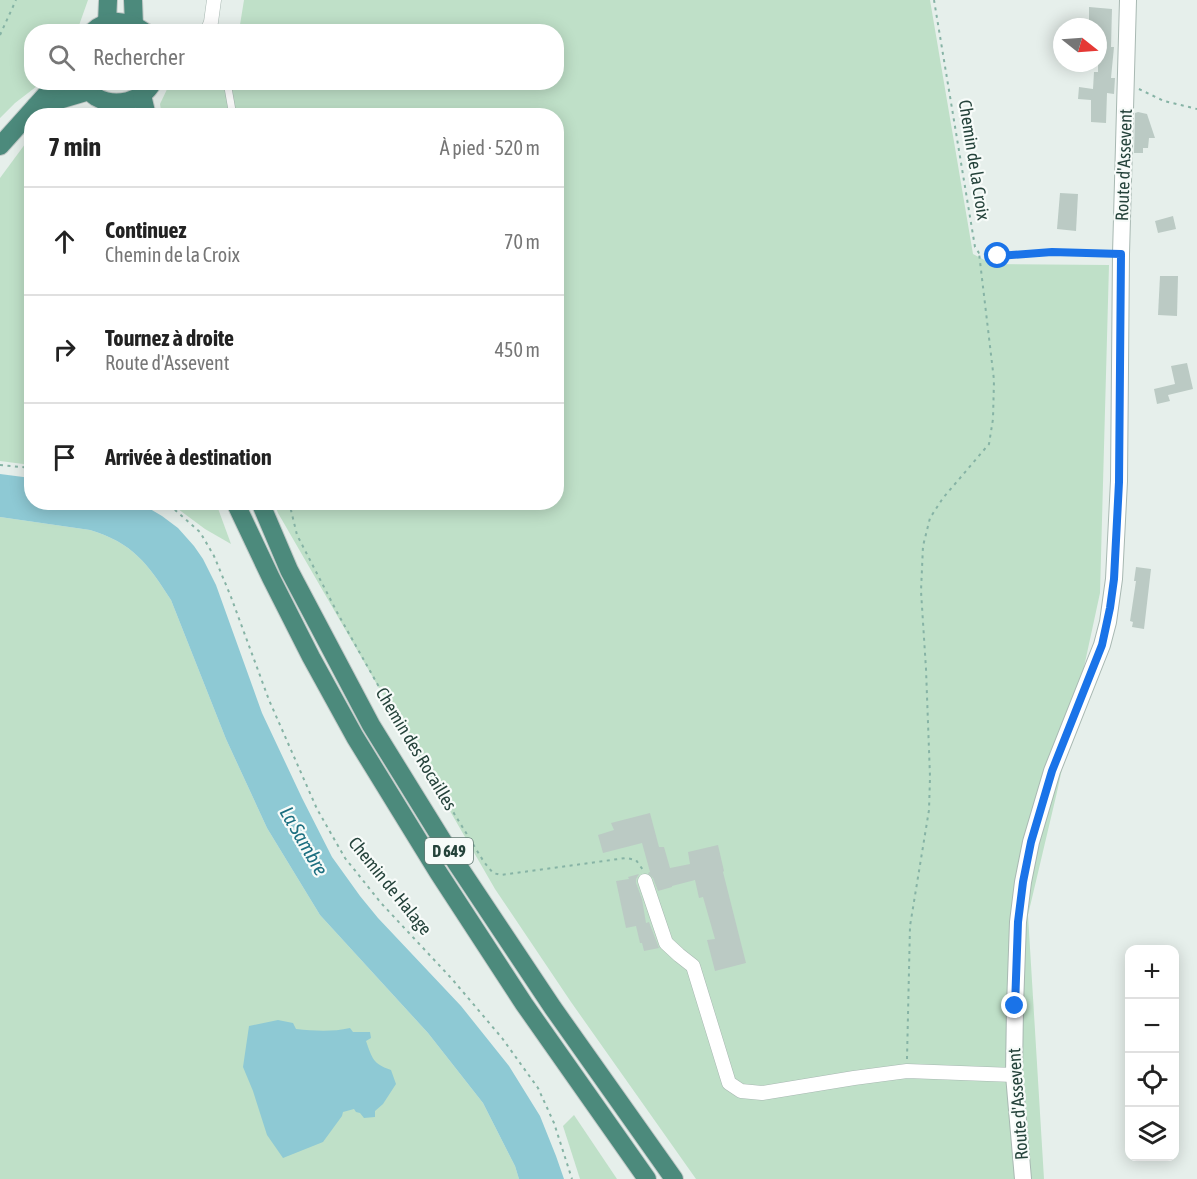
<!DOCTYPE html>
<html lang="fr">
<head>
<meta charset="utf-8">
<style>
  :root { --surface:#fff; --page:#f2f2f2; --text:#222; --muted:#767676; --line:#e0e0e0 }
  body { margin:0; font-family:"Asap Condensed",sans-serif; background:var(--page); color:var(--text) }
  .controls { position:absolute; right:18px; bottom:18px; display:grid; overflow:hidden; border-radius:12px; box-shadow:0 3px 15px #0003 }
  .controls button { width:54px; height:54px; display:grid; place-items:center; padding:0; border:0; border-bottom:2px solid var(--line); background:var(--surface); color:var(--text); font:30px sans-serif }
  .compass { position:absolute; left:1053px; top:18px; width:54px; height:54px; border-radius:50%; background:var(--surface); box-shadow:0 3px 15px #0003; rotate:107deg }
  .stop { position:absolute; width:18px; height:18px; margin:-14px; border:4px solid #1a73e8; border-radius:50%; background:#fff }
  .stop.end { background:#1a73e8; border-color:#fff; box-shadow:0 2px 6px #0008 }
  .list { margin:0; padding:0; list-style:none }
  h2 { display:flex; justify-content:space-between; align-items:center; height:78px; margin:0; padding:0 24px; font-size:26px }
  h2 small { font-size:20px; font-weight:400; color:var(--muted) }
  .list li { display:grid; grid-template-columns:39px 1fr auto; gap:18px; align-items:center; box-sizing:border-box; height:108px; padding:0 24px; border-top:2px solid var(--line) }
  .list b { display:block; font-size:22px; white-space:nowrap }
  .list p { margin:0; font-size:20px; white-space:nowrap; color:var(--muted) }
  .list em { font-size:20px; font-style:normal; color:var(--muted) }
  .icon { flex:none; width:33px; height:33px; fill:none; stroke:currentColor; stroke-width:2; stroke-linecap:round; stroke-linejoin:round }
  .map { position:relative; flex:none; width:1197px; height:1179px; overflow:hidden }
  .search { position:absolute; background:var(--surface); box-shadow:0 3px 15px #0003; left:24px; top:24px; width:540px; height:66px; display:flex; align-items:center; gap:15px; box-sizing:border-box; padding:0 21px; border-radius:24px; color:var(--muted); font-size:22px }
  .panel { position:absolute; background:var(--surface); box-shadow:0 3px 15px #0003; left:24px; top:108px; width:540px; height:402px; border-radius:24px }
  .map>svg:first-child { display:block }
</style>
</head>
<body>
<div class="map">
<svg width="1197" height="1179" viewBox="0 0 1197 1179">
  <rect width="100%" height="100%" fill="#e6efeb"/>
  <g fill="#bfe0c8">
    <polygon points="0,0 88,0 77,31 32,32 32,82 41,83 15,103 0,118"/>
    <polygon points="244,0 930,0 973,254 992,264 1109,265 1100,593 1057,792 1028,915 1044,1179 696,1179 571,1002 495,889 278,513 274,503 556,502 556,116 162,116 160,104 170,83 556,82 556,32 239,31"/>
    <polygon points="31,136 31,465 0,461 0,178"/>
    <polygon points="170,503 216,503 231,544 205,529"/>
    <path d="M0,517L90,530C133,543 148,564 171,600L226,739L267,828L320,915L428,1033L483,1103L515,1166L519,1179H0Z"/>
    <polygon points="574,1115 617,1179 580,1179 563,1126"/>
  </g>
  <g fill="#8ec9d4">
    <path d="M0,474L31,478L32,502L140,503L162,516L178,528L194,546L203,559L216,585L262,713L302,798L332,857L360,896L378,918L461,1006L509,1066L540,1116L556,1156L564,1179H519L515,1166L483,1103L428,1033L320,915L267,828L226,739L171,600C148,564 133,543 90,530L0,517Z"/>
    <path d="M278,1020L293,1023L296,1029C315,1031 332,1032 350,1028L353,1032H370L371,1038L366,1041C372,1058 373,1064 391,1070L396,1084L383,1104L375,1111V1117L364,1118L360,1113L356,1112L354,1109L343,1112L342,1116L323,1142L283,1158L267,1135L253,1091L243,1067L249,1026Z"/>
  </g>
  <g fill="#bbcac4">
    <polygon points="1089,7 1112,9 1111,47 1114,47 1111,78 1115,78 1114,94 1107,93 1106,123 1091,122 1091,100 1078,99 1079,87 1093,89 1094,72 1098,72 1098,27 1089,27"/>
    <polygon points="1138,112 1147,114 1155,138 1149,138 1148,148 1143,148 1143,153 1134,153 1135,113"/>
    <polygon points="1060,193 1078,194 1076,231 1057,229"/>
    <polygon points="1173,216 1176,229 1158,233 1155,221"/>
    <polygon points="1160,276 1178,276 1177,316 1158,315"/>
    <polygon points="1187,363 1193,389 1168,395 1170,401 1157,404 1154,389 1175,384 1171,366"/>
    <polygon points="1136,567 1151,569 1144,629 1132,627 1133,622 1130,621 1136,581 1134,581"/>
    <polygon points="650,813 659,847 664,847 670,868 690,864 688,852 718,845 724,871 723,872 746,963 715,971 707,940 715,939 703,897 699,898 695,880 672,886 672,887 658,891 653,878 648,873 650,872 642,843 603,853 598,835 614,830 611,823"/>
    <polygon points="639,874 636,879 636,883 642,899 646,923 649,922 659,948 644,951 642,943 640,943 636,926 626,928 616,881 629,879 628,877"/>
  </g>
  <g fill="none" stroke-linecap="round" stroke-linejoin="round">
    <g stroke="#a8b8b2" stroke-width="8">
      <polyline id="service" points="227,82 233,116"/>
    </g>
    <g stroke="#a8b8b2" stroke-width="15">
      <g id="minor">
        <polyline points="207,32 211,22 214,0"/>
        <polyline points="645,881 666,943 679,955 693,966 729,1083 741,1091 762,1093 854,1078 907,1071 1014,1075"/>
      </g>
    </g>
    <g stroke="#a8b8b2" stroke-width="18">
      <polyline id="tertiary" points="1023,1179 1014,1075 1015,1006 1018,922 1023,882 1031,842 1052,771 1102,645 1108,622 1114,579 1119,481 1121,254 1128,0"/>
    </g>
    <g stroke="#c2cac8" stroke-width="20">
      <g id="trunk">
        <polyline points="133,0 134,25"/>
        <polyline points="107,23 108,0"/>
        <path d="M92,32C108,17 128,20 145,32"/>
        <path d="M83,82C87,88 90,93 96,97C115,108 142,102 153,82"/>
        <polyline points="142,95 147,116"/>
        <polyline points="35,107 89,91"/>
        <polyline points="0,146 51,89 60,82"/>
        <polyline points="235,502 271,578 311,657 355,737 438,872 524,1004 647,1179"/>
        <polyline points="260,502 289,570 371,725 457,864 553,1008 674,1179"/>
      </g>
    </g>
    <g stroke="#86b3a5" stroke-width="2" stroke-dasharray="3 4.5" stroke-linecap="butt">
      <polyline points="934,0 975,247 979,253 997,256 1052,252 1108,253"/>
      <polyline points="0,35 16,0"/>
      <polyline points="1139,89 1164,101 1197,109"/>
      <polyline points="0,465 32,468"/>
      <polyline points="162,502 175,510 200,532 214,556 231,597 269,700 317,809 345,858 381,903 452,979 502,1038 538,1088 554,1123 572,1179"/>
      <polyline points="289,502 297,535 338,614 410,742 484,862 493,873 501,875 626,858 636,860 643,870"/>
      <polyline points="907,1059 910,926 929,810 930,777 926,669 921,591 923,546 930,518 943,498 989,444 993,419 994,380 979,253"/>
    </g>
    <use href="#service" stroke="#fff" stroke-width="7"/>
    <use href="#minor" stroke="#fff" stroke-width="14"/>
    <use href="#tertiary" stroke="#fff" stroke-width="16"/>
    <use href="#trunk" stroke="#4c8a7c" stroke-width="18"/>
  </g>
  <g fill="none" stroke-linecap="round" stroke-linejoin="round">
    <polyline stroke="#1a73e8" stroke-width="8" points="998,256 1052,252 1121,254 1119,482 1114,579 1110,608 1102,645 1052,771 1031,842 1023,882 1018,922 1015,1006"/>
  </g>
  <g text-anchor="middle" stroke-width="4.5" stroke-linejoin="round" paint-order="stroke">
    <rect fill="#f7fbf9" stroke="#637a73" stroke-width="1.5" x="425" y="838" width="48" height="26" rx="4.5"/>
    <g font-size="16" font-weight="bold" fill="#24423a">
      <text x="449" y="857">D 649</text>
    </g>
    <g font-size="18" fill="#24423a" stroke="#f7fbf9">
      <text transform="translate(974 160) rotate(81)" y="6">Chemin de la Croix</text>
      <text transform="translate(1124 165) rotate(-88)" y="6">Route d'Assevent</text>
      <text transform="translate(416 749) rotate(59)" y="6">Chemin des Rocailles</text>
      <text transform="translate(390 886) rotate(51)" y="6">Chemin de Halage</text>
      <text transform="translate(1018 1104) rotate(-94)" y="6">Route d'Assevent</text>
    </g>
    <g font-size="20" font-style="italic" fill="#1c6f80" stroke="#f7fbf9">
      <text transform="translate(304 841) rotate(60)" y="7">La Sambre</text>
    </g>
  </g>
</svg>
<div class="controls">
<button>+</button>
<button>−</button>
<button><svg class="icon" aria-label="locate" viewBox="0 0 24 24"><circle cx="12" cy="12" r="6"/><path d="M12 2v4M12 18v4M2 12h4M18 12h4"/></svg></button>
<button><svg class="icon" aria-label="layers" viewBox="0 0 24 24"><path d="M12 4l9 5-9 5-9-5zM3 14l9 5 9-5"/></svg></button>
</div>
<svg class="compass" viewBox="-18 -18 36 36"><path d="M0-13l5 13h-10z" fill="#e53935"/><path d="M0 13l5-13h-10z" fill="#767676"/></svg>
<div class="stop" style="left:998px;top:256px"></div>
<div class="stop end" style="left:1015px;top:1006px"></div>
<div class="search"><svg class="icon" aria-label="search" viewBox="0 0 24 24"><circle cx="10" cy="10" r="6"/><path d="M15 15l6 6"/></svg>Rechercher</div>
<section class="panel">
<h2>7 min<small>À pied · 520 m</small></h2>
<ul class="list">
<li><svg class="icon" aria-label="ahead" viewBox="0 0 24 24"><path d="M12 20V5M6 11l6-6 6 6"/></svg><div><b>Continuez</b><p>Chemin de la Croix</p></div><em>70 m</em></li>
<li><svg class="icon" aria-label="right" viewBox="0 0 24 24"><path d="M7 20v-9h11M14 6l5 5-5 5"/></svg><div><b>Tournez à droite</b><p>Route d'Assevent</p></div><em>450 m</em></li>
<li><svg class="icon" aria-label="arrive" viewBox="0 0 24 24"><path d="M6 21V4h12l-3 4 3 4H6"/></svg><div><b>Arrivée à destination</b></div></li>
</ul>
</section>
</div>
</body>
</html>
